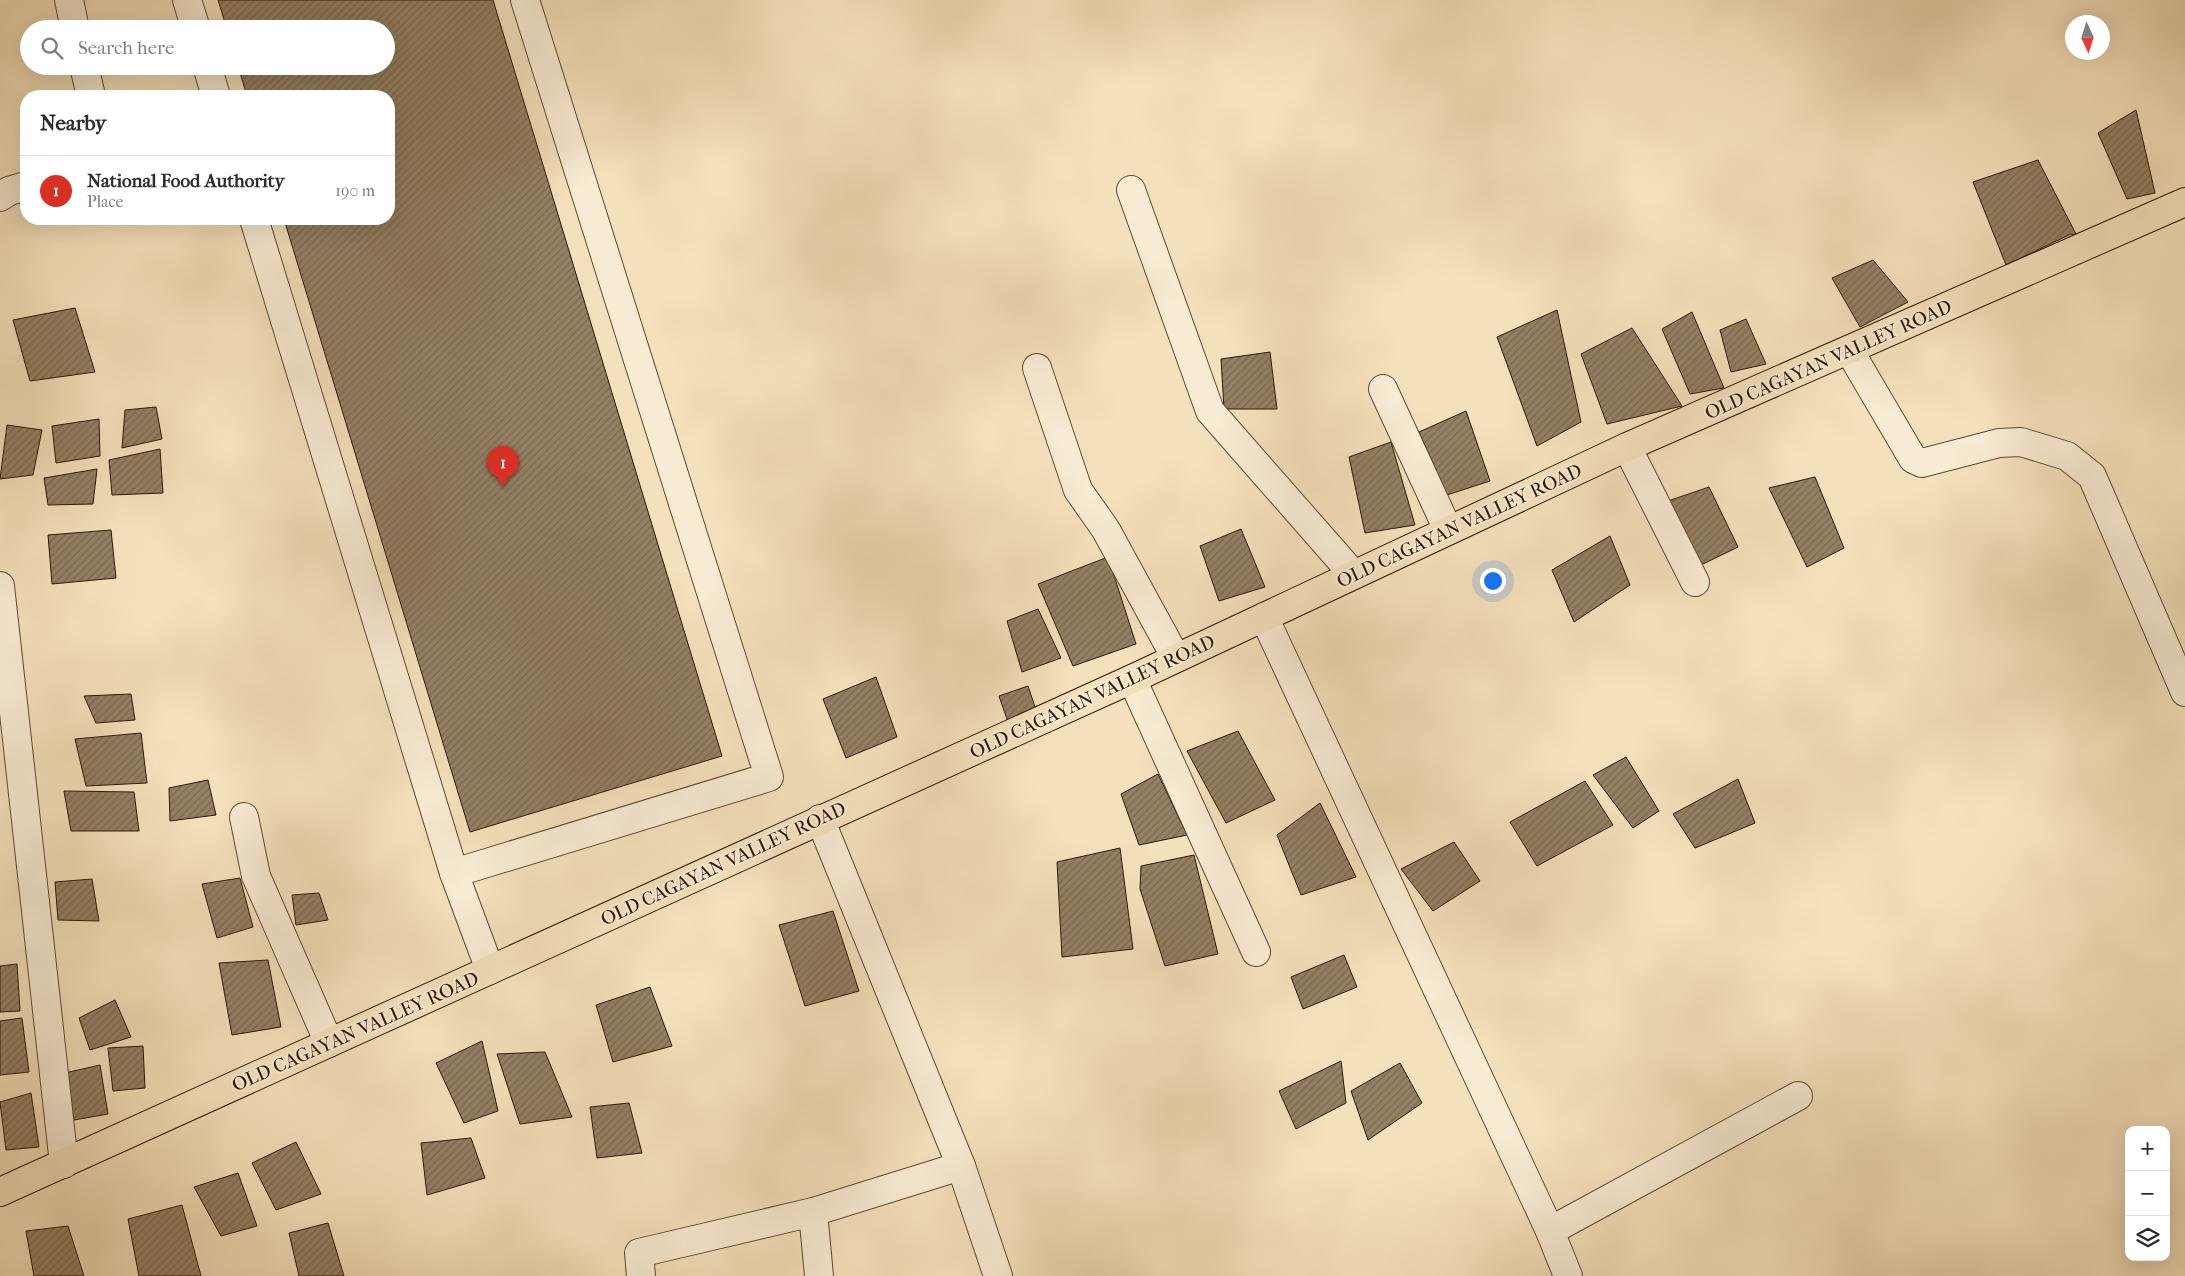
<!DOCTYPE html>
<html lang="en">
<head>
<meta charset="utf-8">
<style>
  :root { --surface:#fff; --page:#f7f7f7; --text:#2b2b33; --muted:#7c7c81; --line:#e1e1e2; --accent:#d93025 }
  body { margin:0; font-family:"IM FELL French Canon",serif; background:var(--page); color:var(--text) }
  .controls { position:absolute; right:15px; bottom:15px; display:grid; overflow:hidden; border-radius:10px; box-shadow:0 5px 20px #0002 }
  .controls button { width:45px; height:45px; display:grid; place-items:center; padding:0; border:0; border-bottom:1px solid var(--line); background:var(--surface); color:var(--text); font:25px sans-serif }
  .compass { position:absolute; left:2065px; top:15px; width:45px; height:45px; border-radius:50%; background:var(--surface); box-shadow:0 5px 20px #0002; rotate:176deg }
  .you { position:absolute; left:1492px; top:580px; width:18px; height:18px; margin:-12px; border:4px solid #fff; border-radius:50%; background:#1a73e8; box-shadow:0 0 0 8px #1a73e833 }
  .badge { display:grid; place-items:center; width:32px; height:32px; border-radius:50%; background:var(--accent); color:#fff; font-size:16px; font-weight:700 }
  .pin { position:absolute; translate:-50% -41px; filter:drop-shadow(0 1px 2px #0008) }
  .pin::after { content:''; position:absolute; top:26px; width:18px; height:15px; background:inherit; clip-path:polygon(0 0,100% 0,50% 100%) }
  .list { margin:0; padding:0; list-style:none }
  h2 { display:flex; justify-content:space-between; align-items:center; height:65px; margin:0; padding:0 20px; font-size:21px }
  h2 small { font-size:16px; font-weight:400; color:var(--muted) }
  .list li { display:grid; grid-template-columns:32px 1fr auto; gap:15px; align-items:center; box-sizing:border-box; height:70px; padding:0 20px; border-top:1px solid var(--line) }
  .list b { display:block; font-size:19px; white-space:nowrap }
  .list p { margin:0; font-size:16px; white-space:nowrap; color:var(--muted) }
  .list em { font-size:16px; font-style:normal; color:var(--muted) }
  .icon { flex:none; width:28px; height:28px; fill:none; stroke:currentColor; stroke-width:2; stroke-linecap:round; stroke-linejoin:round }
  .map { position:relative; flex:none; width:2185px; height:1276px; overflow:hidden }
  .search { position:absolute; background:var(--surface); box-shadow:0 5px 20px #0002; left:20px; top:20px; width:375px; height:55px; display:flex; align-items:center; gap:12px; box-sizing:border-box; padding:0 18px; border-radius:28px; color:var(--muted); font-size:19px }
  .panel { position:absolute; background:var(--surface); box-shadow:0 5px 20px #0002; left:20px; top:90px; width:375px; height:135px; border-radius:20px }
  .map>svg:first-child { display:block }
</style>
</head>
<body>
<div class="map">
<svg width="2185" height="1276" viewBox="0 0 2185 1276">
  <defs>
    <pattern id="building-hatch" width="6" height="6" patternUnits="userSpaceOnUse" patternTransform="scale(1.25)"><rect width="6" height="6" fill="#948064"/><path d="M-1 1l2-2M0 6l6-6M5 7l2-2" fill="none" stroke="#796850"/></pattern>
  </defs>
  <rect width="100%" height="100%" fill="#f4e0bb"/>
  <filter id="stains"><feTurbulence type="fractalNoise" baseFrequency=".004" numOctaves="4"/><feColorMatrix values="0 0 0 0 .2 0 0 0 0 .09 0 0 0 0 .02 0 0 0 .5 -.17"/></filter>
  <radialGradient id="worn" r=".72"><stop offset=".6" stop-color="#630" stop-opacity="0"/><stop offset="1" stop-color="#630" stop-opacity=".3"/></radialGradient>
  <g fill="url(#building-hatch)" stroke="#2d1805">
    <polygon points="218,0 493,0 722,756 470,832 284,219 389,219 389,96 247,96 238,66 386,66 386,29 227,29"/>
    <polygon points="2136,110 2155,193 2127,199 2098,133"/>
    <polygon points="2038,160 2077,236 2071,234 2006,265 1973,182"/>
    <polygon points="1873,260 1908,302 1860,327 1832,278"/>
    <polygon points="75,308 95,372 30,381 13,320"/>
    <polygon points="1557,310 1581,422 1537,446 1497,337"/>
    <polygon points="1692,312 1724,388 1690,394 1662,329"/>
    <polygon points="1746,319 1766,364 1731,372 1720,330"/>
    <polygon points="1632,328 1682,406 1607,424 1581,354"/>
    <polygon points="1270,352 1277,409 1224,409 1221,359"/>
    <polygon points="156,407 162,439 122,448 125,410"/>
    <polygon points="1466,411 1490,481 1447,495 1419,432"/>
    <polygon points="99,419 100,456 56,463 52,426"/>
    <polygon points="7,425 42,430 33,475 0,479"/>
    <polygon points="1391,442 1415,525 1365,533 1349,457"/>
    <polygon points="160,449 163,493 112,495 109,460"/>
    <polygon points="97,469 93,504 48,505 44,478"/>
    <polygon points="1815,477 1844,548 1807,567 1769,488"/>
    <polygon points="1709,487 1738,547 1701,565 1665,502"/>
    <polygon points="1241,529 1265,587 1219,601 1200,546"/>
    <polygon points="111,530 116,578 52,584 48,535"/>
    <polygon points="1610,536 1630,585 1574,622 1552,570"/>
    <polygon points="1108,557 1136,644 1073,666 1038,584"/>
    <polygon points="1038,609 1061,658 1022,672 1007,621"/>
    <polygon points="876,677 897,737 846,758 823,699"/>
    <polygon points="1028,686 1036,710 1008,722 999,696"/>
    <polygon points="131,694 135,720 96,723 84,696"/>
    <polygon points="1238,731 1275,800 1226,823 1187,751"/>
    <polygon points="141,733 147,783 86,786 75,739"/>
    <polygon points="1626,757 1659,811 1633,828 1593,775"/>
    <polygon points="1158,774 1187,835 1139,845 1121,794"/>
    <polygon points="1738,779 1755,823 1695,848 1673,814"/>
    <polygon points="208,780 216,815 170,821 169,788"/>
    <polygon points="1585,781 1613,825 1537,866 1510,822"/>
    <polygon points="64,791 134,792 139,831 71,831"/>
    <polygon points="1320,803 1356,877 1301,895 1277,835"/>
    <polygon points="1454,842 1480,881 1433,911 1401,869"/>
    <polygon points="1120,848 1133,949 1062,957 1057,862"/>
    <polygon points="1194,855 1218,954 1165,966 1140,889 1141,866"/>
    <polygon points="240,878 253,927 217,938 202,884"/>
    <polygon points="92,879 99,921 58,920 55,882"/>
    <polygon points="319,893 328,920 296,925 292,895"/>
    <polygon points="833,911 859,991 805,1006 779,925"/>
    <polygon points="1344,955 1357,987 1303,1009 1291,977"/>
    <polygon points="268,960 281,1027 232,1035 219,963"/>
    <polygon points="17,964 20,1011 0,1012 0,966"/>
    <polygon points="650,987 672,1046 613,1062 596,1005"/>
    <polygon points="115,1000 131,1037 90,1050 79,1018"/>
    <polygon points="22,1018 29,1072 0,1075 0,1021"/>
    <polygon points="482,1041 498,1111 464,1123 436,1063"/>
    <polygon points="143,1046 145,1088 113,1091 108,1048"/>
    <polygon points="545,1052 572,1117 520,1124 497,1054"/>
    <polygon points="1341,1061 1346,1103 1296,1129 1279,1091"/>
    <polygon points="1400,1063 1422,1103 1368,1140 1351,1091"/>
    <polygon points="100,1065 108,1114 74,1120 65,1073"/>
    <polygon points="31,1093 39,1147 6,1150 0,1102"/>
    <polygon points="629,1103 642,1153 597,1158 590,1107"/>
    <polygon points="471,1138 485,1178 427,1195 421,1143"/>
    <polygon points="296,1142 321,1194 276,1210 252,1163"/>
    <polygon points="238,1173 257,1226 221,1236 194,1187"/>
    <polygon points="182,1205 201,1276 139,1276 128,1219"/>
    <polygon points="328,1223 344,1276 299,1276 289,1233"/>
    <polygon points="68,1226 84,1276 34,1276 26,1231"/>
  </g>
  <g fill="none" stroke-linecap="round" stroke-linejoin="round">
    <g stroke="#5f4a32" stroke-width="30">
      <g id="minor">
        <polyline points="69,0 75,29"/>
        <polyline points="187,0 196,29"/>
        <polyline points="84,66 91,96"/>
        <polyline points="207,66 216,96"/>
        <polyline points="1131,190 1210,411 1353,574"/>
        <polyline points="0,197 9,191 26,186"/>
        <polyline points="254,219 454,873 490,970"/>
        <polyline points="1849,350 1913,459 1922,463 1999,443 2021,442 2067,456 2092,476 2185,692"/>
        <polyline points="1037,368 1078,490 1106,530 1176,658"/>
        <polyline points="1383,389 1448,530"/>
        <polyline points="1627,447 1695,582"/>
        <polyline points="0,586 64,1164"/>
        <polyline points="1264,617 1550,1231 1568,1276"/>
        <polyline points="1132,679 1256,952"/>
        <polyline points="244,817 256,876 329,1043"/>
        <polyline points="820,819 961,1166 998,1276"/>
        <polyline points="454,873 769,777 525,0"/>
        <polyline points="813,1212 961,1166"/>
        <polyline points="1550,1231 1798,1096"/>
        <polyline points="641,1276 639,1253 813,1212 819,1276"/>
      </g>
    </g>
    <g stroke="#2d1805" stroke-width="30">
      <polyline id="major" points="0,1192 1132,679 1627,447 2185,202"/>
    </g>
    <use href="#minor" stroke="#f8ebd3" stroke-width="28"/>
    <use href="#major" stroke="#f4e0bb" stroke-width="28"/>
  </g>
  <g text-anchor="middle" stroke-width="4" stroke-linejoin="round" paint-order="stroke">
    <g font-size="19" fill="#2d1805" stroke="#f8ebd3">
      <text transform="translate(1828 359) rotate(-24)" y="7">OLD CAGAYAN VALLEY ROAD</text>
      <text transform="translate(1459 525) rotate(-25)" y="7">OLD CAGAYAN VALLEY ROAD</text>
      <text transform="translate(1092 696) rotate(-25)" y="7">OLD CAGAYAN VALLEY ROAD</text>
      <text transform="translate(723 863) rotate(-25)" y="7">OLD CAGAYAN VALLEY ROAD</text>
      <text transform="translate(355 1031) rotate(-24)" y="7">OLD CAGAYAN VALLEY ROAD</text>
    </g>
  </g>
  <rect width="100%" height="100%" filter="url(#stains)"/>
  <rect width="100%" height="100%" fill="url(#worn)"/>
</svg>
<div class="controls">
<button>+</button>
<button>−</button>
<button><svg class="icon" aria-label="layers" viewBox="0 0 24 24"><path d="M12 4l9 5-9 5-9-5zM3 14l9 5 9-5"/></svg></button>
</div>
<svg class="compass" viewBox="-18 -18 36 36"><path d="M0-13l5 13h-10z" fill="#e53935"/><path d="M0 13l5-13h-10z" fill="#7c7c81"/></svg>
<div class="you"></div>
<div class="pin badge" style="left:503px;top:487px">1</div>
<div class="search"><svg class="icon" aria-label="search" viewBox="0 0 24 24"><circle cx="10" cy="10" r="6"/><path d="M15 15l6 6"/></svg>Search here</div>
<section class="panel">
<h2>Nearby<small></small></h2>
<ul class="list">
<li><span class="badge">1</span><div><b>National Food Authority</b><p>Place</p></div><em>190 m</em></li>
</ul>
</section>
</div>
</body>
</html>
